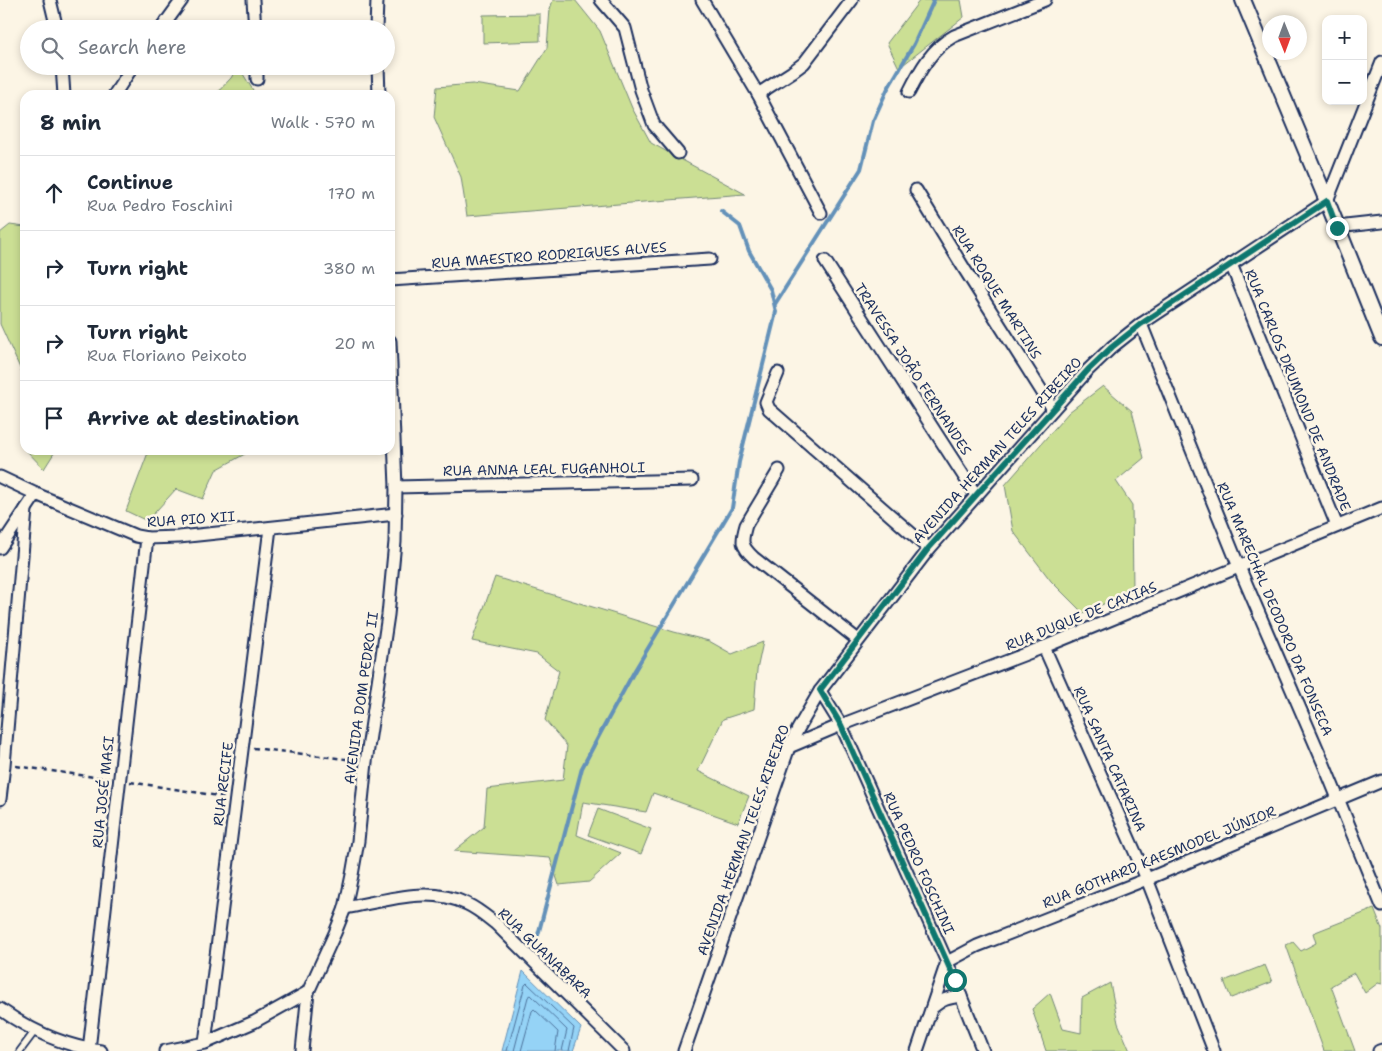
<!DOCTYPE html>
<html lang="en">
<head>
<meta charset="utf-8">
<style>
  :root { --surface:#fff; --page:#f6f6f7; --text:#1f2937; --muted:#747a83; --line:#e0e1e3 }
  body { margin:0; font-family:"Shantell Sans",sans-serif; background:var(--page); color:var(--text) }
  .controls { position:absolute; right:15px; top:15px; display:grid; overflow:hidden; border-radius:10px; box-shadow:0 2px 8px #0003 }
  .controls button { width:45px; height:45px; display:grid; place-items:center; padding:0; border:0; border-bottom:1px solid var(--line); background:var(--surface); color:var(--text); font:25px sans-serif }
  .compass { position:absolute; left:1262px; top:15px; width:45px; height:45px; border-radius:50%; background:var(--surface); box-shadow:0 2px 8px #0003; rotate:179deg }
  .stop { position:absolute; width:15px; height:15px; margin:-11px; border:4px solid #0f766e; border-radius:50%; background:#fff }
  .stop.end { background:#0f766e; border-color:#fff; box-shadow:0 1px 5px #0008 }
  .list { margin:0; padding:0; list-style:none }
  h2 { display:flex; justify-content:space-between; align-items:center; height:65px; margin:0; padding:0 20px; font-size:21px }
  h2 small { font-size:16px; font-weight:400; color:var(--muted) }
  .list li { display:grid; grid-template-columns:32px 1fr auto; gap:15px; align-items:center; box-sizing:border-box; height:75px; padding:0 20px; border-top:1px solid var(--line) }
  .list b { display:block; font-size:19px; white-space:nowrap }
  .list p { margin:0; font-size:16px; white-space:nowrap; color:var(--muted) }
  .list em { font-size:16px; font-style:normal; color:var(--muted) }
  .icon { flex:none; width:28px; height:28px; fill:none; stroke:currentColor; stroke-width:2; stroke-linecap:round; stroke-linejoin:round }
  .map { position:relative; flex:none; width:1382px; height:1051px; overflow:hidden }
  .search { position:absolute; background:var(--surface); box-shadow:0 2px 8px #0003; left:20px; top:20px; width:375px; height:55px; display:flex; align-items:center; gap:12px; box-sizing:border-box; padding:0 18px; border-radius:28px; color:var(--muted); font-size:19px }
  .panel { position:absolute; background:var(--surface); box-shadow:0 2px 8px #0003; left:20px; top:90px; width:375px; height:365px; border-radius:15px }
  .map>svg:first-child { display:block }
</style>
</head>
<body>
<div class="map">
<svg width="1382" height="1051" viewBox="0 0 1382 1051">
  <rect width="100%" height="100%" fill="#fcf5e5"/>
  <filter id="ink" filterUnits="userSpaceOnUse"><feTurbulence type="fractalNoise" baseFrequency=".02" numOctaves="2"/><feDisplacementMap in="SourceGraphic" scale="10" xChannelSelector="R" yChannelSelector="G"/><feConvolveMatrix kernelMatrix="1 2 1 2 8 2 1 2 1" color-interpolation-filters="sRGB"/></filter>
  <g filter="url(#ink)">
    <g fill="#cbdf94" stroke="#738779">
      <polygon points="553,0 575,0 600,31 632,108 651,143 745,194 467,216 461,177 434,117 437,87 473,84 520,91 547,48 550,9"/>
      <polygon points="920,0 961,0 964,17 899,68 887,43"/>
      <polygon points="540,14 540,41 483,43 483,15"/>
      <polygon points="238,66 256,95 215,95 231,78"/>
      <polygon points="10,225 25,227 25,430 24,377 0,324 0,233"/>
      <polygon points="1103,386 1132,411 1144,458 1116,481 1132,505 1133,591 1083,613 1051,581 1013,531 1005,485 1069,412"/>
      <polygon points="26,450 56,450 44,469"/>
      <polygon points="149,450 252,450 216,470 203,499 176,489 147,521 126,511"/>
      <polygon points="495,577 674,632 709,641 732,654 763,642 757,670 754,709 723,719 698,771 749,796 738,823 653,793 646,812 583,802 577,835 621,853 589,882 559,885 550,858 454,851 484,827 487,789 563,780 567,746 545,720 559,671 537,654 472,641"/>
      <polygon points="598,809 651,829 641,854 588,835"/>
      <polygon points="1374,909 1382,929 1382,984 1378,983 1365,993 1354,973 1343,979 1331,986 1355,1051 1324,1051 1286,945 1293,942 1301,951 1316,943 1313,933"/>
      <polygon points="1265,965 1272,982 1231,998 1224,981"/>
      <polygon points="1110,983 1118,1023 1130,1051 1046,1051 1032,1009 1050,993 1063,1029 1081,1033 1082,998"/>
    </g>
    <polygon fill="#95d3f6" stroke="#6491b9" points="523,971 581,1028 573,1051 502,1051"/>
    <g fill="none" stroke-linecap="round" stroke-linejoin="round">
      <g stroke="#4c719b" stroke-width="1">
        <polyline points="507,1051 525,985 527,983 574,1028 569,1051"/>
        <polyline points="514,1051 528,997 531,995 567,1030 562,1051"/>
        <polyline points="521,1051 532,1011 534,1009 558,1032 555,1051"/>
      </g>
      <g stroke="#6491b9" stroke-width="4">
        <polyline points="775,304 861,169 873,121 887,90 914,44 934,0"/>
        <polyline points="538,935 582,768 601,732 635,670 732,508 739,462 776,312 771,290 749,251 740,226 721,211"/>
      </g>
      <g stroke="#1b2f5e" stroke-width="9">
        <polyline id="service" points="20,1051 35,1031"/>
      </g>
      <g stroke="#1b2f5e" stroke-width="15">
        <g id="minor">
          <polyline points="50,0 57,29"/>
          <polyline points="253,0 255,29"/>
          <polyline points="601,0 625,28 641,90 654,125 678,153"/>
          <polyline points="702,0 758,94 821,213"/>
          <polyline points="161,29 182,0"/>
          <polyline points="376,29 377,0"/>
          <polyline points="62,66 64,95"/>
          <polyline points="257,66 257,79"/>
          <polyline points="378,66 379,95"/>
          <path d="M909,92C920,70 932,48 954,36L1045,0"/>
          <polyline points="758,94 792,72 804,63 852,0"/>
          <polyline points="114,95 133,66"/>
          <polyline points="916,190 965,270 1053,409"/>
          <polyline points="1337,227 1382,222"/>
          <polyline points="825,261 976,495"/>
          <polyline points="1231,264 1337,526"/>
          <polyline points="390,280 710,259"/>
          <polyline points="1141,324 1239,567 1323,762 1382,906"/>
          <polyline points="778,373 766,402 769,409 929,549"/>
          <path d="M779,470L746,525C741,542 741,546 754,558L858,640"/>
          <polyline points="0,477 36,494 136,536 147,538 179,537 396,514"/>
          <polyline points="396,487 692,480"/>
          <polyline points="0,548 36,494"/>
          <polyline points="1044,647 1147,879 1214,1051"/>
          <polyline points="820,691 841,725 947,962 983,1051"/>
          <polyline points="789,747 841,725 1044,647 1382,508"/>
          <polyline points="0,799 4,765 26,509"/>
          <path d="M345,908C385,901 428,885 467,904C478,909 487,917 496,924L624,1051"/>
          <polyline points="947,962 977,946 1147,879 1382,781"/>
          <path d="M932,1008C943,999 947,998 961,996"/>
          <path d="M0,1009C31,1031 64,1046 101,1051"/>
          <polyline points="205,1043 270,528"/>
          <polyline points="89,1050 147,538"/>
          <polyline points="165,1051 205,1043 254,1022 308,992"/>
          <polyline points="302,1051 308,992 335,933 345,908 352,875 358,841 366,762 388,615 395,542 396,487 390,341"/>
          <polyline points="684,1051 789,747 798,729 820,691 929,549 1088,370 1112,347 1141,324 1327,201 1382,62"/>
          <polyline points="917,1051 947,962"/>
          <polyline points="1379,1051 1382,1050"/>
        </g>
      </g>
      <g stroke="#1b2f5e" stroke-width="18">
        <polyline id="tertiary" points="1243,0 1327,201 1382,338"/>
      </g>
      <g stroke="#1b2f5e" stroke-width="2.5" stroke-dasharray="5 4" stroke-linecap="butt">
        <polyline points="253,748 354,760"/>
        <polyline points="16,766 109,779"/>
        <polyline points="130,782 225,797"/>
      </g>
      <use href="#service" stroke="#fcf5e5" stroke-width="5.5"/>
      <use href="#minor" stroke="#fcf5e5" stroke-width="11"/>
      <use href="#tertiary" stroke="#fcf5e5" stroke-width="14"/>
    </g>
  </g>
  <g fill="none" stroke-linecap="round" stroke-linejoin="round" filter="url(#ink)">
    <polyline stroke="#0f766e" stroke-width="6" points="955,980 841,725 820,690 928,549 1088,370 1112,347 1141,324 1327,201 1337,228"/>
  </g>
  <g text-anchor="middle" stroke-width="5" stroke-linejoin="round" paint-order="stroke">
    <g font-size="14" fill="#1b2f5e" stroke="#fcf5e5">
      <text transform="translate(549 255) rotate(-4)" y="5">RUA MAESTRO RODRIGUES ALVES</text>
      <text transform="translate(997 292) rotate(58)" y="5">RUA ROQUE MARTINS</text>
      <text transform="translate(913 369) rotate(57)" y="5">TRAVESSA JOÃO FERNANDES</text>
      <text transform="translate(1298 390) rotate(68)" y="5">RUA CARLOS DRUMOND DE ANDRADE</text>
      <text transform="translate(997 450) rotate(-48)" y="5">AVENIDA HERMAN TELES RIBEIRO</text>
      <text transform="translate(544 469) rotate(-1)" y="5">RUA ANNA LEAL FUGANHOLI</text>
      <text transform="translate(191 519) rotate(-4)" y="5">RUA PIO XII</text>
      <text transform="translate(1275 609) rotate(67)" y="5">RUA MARECHAL DEODORO DA FONSECA</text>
      <text transform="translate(1081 616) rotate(-22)" y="5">RUA DUQUE DE CAXIAS</text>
      <text transform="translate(361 698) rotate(-82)" y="5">AVENIDA DOM PEDRO II</text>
      <text transform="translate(1110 759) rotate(66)" y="5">RUA SANTA CATARINA</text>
      <text transform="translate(223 784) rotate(-83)" y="5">RUA RECIFE</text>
      <text transform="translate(103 792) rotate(-84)" y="5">RUA JOSÉ MASI</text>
      <text transform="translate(743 840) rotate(-70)" y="5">AVENIDA HERMAN TELES RIBEIRO</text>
      <text transform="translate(1159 857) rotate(-22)" y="5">RUA GOTHARD KAESMODEL JÚNIOR</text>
      <text transform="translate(919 863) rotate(66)" y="5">RUA PEDRO FOSCHINI</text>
      <text transform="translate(545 953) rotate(44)" y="5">RUA GUANABARA</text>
    </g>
  </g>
</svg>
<div class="controls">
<button>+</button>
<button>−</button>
</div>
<svg class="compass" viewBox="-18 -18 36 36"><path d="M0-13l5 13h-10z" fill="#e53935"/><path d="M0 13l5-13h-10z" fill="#747a83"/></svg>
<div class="stop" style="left:955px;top:980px"></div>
<div class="stop end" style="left:1337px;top:228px"></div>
<div class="search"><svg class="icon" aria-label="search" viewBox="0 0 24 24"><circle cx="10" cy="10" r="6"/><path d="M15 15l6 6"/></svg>Search here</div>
<section class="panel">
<h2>8 min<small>Walk · 570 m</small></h2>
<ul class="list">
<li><svg class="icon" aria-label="ahead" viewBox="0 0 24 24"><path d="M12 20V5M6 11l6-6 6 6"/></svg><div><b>Continue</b><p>Rua Pedro Foschini</p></div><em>170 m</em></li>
<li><svg class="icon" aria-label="right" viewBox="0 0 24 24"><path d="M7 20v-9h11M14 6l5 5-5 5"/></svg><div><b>Turn right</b></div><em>380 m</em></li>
<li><svg class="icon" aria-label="right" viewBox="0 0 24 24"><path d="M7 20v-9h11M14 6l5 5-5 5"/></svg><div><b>Turn right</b><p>Rua Floriano Peixoto</p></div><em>20 m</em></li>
<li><svg class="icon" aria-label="arrive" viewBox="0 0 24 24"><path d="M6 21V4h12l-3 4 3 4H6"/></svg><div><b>Arrive at destination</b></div></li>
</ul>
</section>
</div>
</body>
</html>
